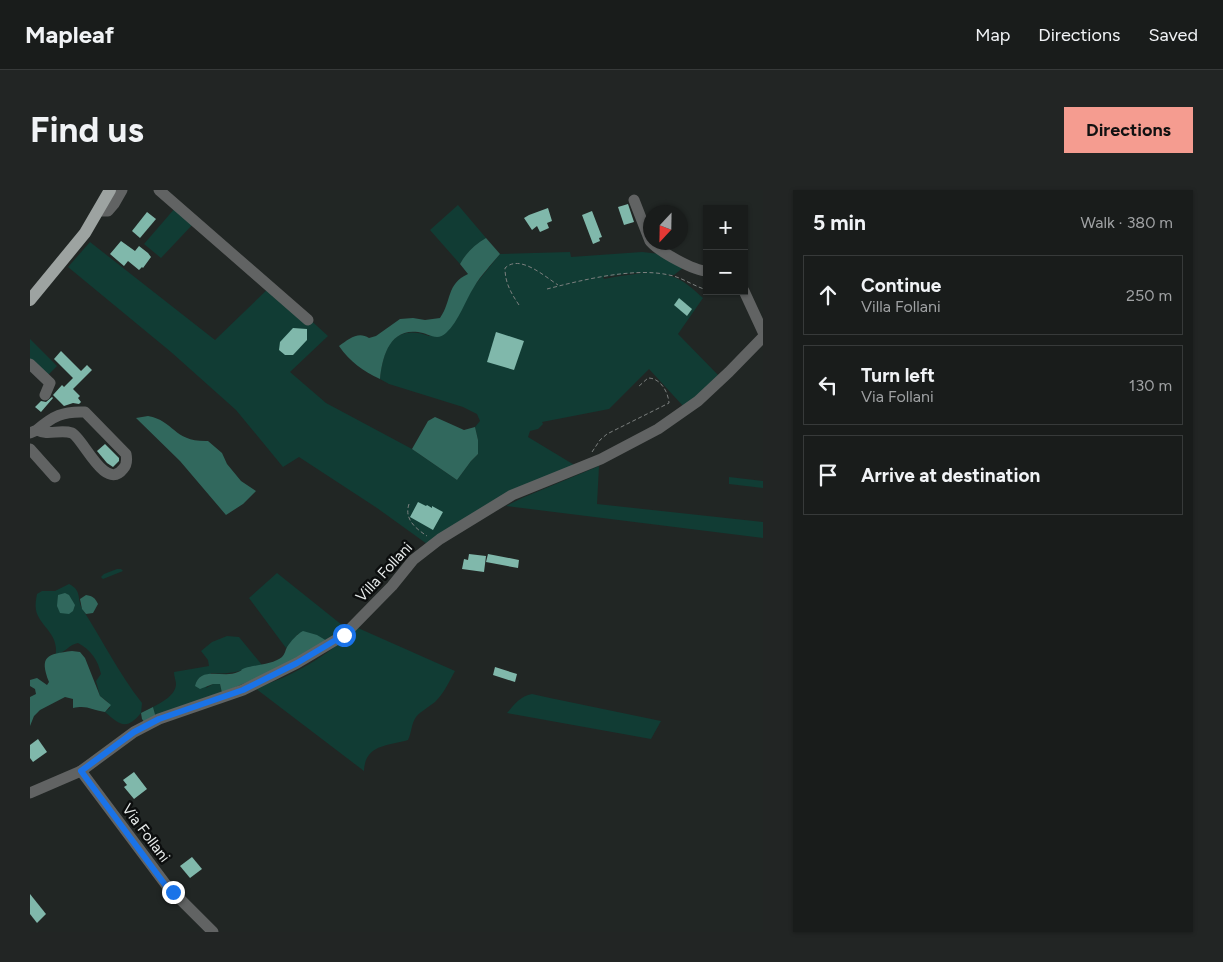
<!DOCTYPE html>
<html lang="en">
<head>
<meta charset="utf-8">
<style>
  :root { --surface:#191c1b; --page:#222524; --text:#f1f3f6; --muted:#9fa1a3; --line:#373a3a; --accent:#f59c90 }
  body { margin:0; font-family:Figtree,sans-serif; background:var(--page); color:var(--text) }
  .controls { position:absolute; right:15px; top:15px; display:grid; overflow:hidden; border-radius:0px; box-shadow:0 1px 4px #0004 }
  .controls button { width:45px; height:45px; display:grid; place-items:center; padding:0; border:0; border-bottom:1px solid var(--line); background:var(--surface); color:var(--text); font:25px sans-serif }
  .compass { position:absolute; left:613px; top:15px; width:45px; height:45px; border-radius:50%; background:var(--surface); box-shadow:0 1px 4px #0004; rotate:202deg }
  .stop { position:absolute; width:15px; height:15px; margin:-11px; border:4px solid #1a73e8; border-radius:50%; background:#fff }
  .stop.end { background:#1a73e8; border-color:#fff; box-shadow:0 1px 5px #0008 }
  .list { margin:0; padding:0; list-style:none }
  h2 { display:flex; justify-content:space-between; align-items:center; height:65px; margin:0; padding:0 20px; font-size:21px }
  h2 small { font-size:16px; font-weight:400; color:var(--muted) }
  .list li { display:grid; grid-template-columns:32px 1fr auto; gap:15px; align-items:center; box-sizing:border-box; height:80px; margin:0 10px 10px; padding:0 10px; border:1px solid var(--line); border-radius:0px }
  .list b { display:block; font-size:19px; white-space:nowrap }
  .list p { margin:0; font-size:16px; white-space:nowrap; color:var(--muted) }
  .list em { font-size:16px; font-style:normal; color:var(--muted) }
  .icon { flex:none; width:28px; height:28px; fill:none; stroke:currentColor; stroke-width:2; stroke-linecap:round; stroke-linejoin:round }
  .map { position:relative; flex:none; width:733px; height:742px; overflow:hidden; border-radius:0px }
  header { display:flex; align-items:center; gap:30px; box-sizing:border-box; height:70px; padding:0 25px; background:var(--surface); border-bottom:1px solid var(--line) }
  header strong { font-size:24px }
  nav { display:flex; gap:28px; margin-inline-start:auto; font-size:18px }
  .intro { display:flex; align-items:center; justify-content:space-between; box-sizing:border-box; height:120px; padding:0 30px }
  h1 { margin:0; font-size:35px }
  .button { padding:12px 22px; border-radius:0px; background:var(--accent); color:#111; font-size:18px; font-weight:700 }
  main { display:flex; gap:30px; padding:0 30px }
  aside { flex:1; background:var(--surface); border-radius:0px; box-shadow:0 1px 4px #0004 }
  .map>svg:first-child { display:block }
</style>
</head>
<body>
<header>
<strong>Mapleaf</strong>
<nav><a>Map</a><a>Directions</a><a>Saved</a></nav>
</header>
<div class="intro"><h1>Find us</h1><a class="button">Directions</a></div>
<main>
<div class="map">
<svg width="733" height="742" viewBox="0 0 733 742">
  <rect width="100%" height="100%" fill="#212624"/>
  <g fill="#113c34">
    <path d="M428,15L456,48C446,54 436,63 430,74L400,40Z"/>
    <polygon points="146,17 164,33 131,68 114,54"/>
    <path d="M60,52L185,150L242,95L298,146L260,182L296,213L382,259L427,290L441,271L448,264V250L445,237L450,231L447,224L433,217L359,194L350,189C353,159 363,133 399,146L425,131L444,96L470,64L540,62L541,67L612,62L630,64L654,77L644,85L604,83L573,87L574,89C594,85 621,80 641,86C654,90 664,100 673,108L648,144L690,187L654,217L619,179L579,219L512,232L513,234L508,239L500,241L498,247L546,276L397,354L347,318L269,267L253,277L206,220L141,162L38,77Z"/>
    <polygon points="0,149 27,176 16,187 0,172"/>
    <polygon points="569,276 567,314 733,332 733,348 476,316 492,308"/>
    <polygon points="699,287 733,291 733,298 699,294"/>
    <polygon points="87,379 91,379 93,381 73,389 71,387 74,384"/>
    <polygon points="247,383 317,439 297,451 268,444 256,458 219,408"/>
    <path d="M39,394C53,401 46,409 53,420C73,451 89,484 112,513L111,523C96,541 90,535 75,522L80,518L78,512L70,506L66,491L71,484C68,470 61,460 48,453C38,455 37,462 26,464C28,442 9,436 6,420C5,415 6,409 7,404L12,401H25Z"/>
    <path d="M328,438L425,481C419,492 414,503 405,512C399,517 391,521 386,527C381,534 382,542 378,550C358,556 335,554 334,581L225,498C263,487 299,464 328,438Z"/>
    <path d="M197,446L209,447L232,475C212,480 203,485 181,483L176,498L183,494H190L192,503L126,528L123,517C131,513 146,505 146,494C146,490 144,487 144,482L179,476L178,470L171,461L182,452Z"/>
    <path d="M502,504L520,508L631,531L621,549L477,523C484,515 490,506 502,504Z"/>
  </g>
  <g fill="#31685d">
    <path d="M456,48L470,64C461,75 451,85 444,97C435,111 429,131 416,143C407,152 398,143 388,142C359,138 352,168 350,189C333,181 320,172 309,156C319,149 328,141 339,148L346,146L370,129L383,128L395,130L410,128C422,111 416,94 438,84L430,74C436,63 445,54 456,48Z"/>
    <path d="M118,226C145,231 143,252 178,251L192,263L197,274L211,291L226,301L213,314L196,325L150,271L106,228Z"/>
    <polygon points="405,227 434,240 445,237 448,250 448,264 441,271 427,290 382,259 398,231"/>
    <polygon points="35,403 39,405 45,415 43,421 39,424 30,423 27,416 28,405"/>
    <path d="M56,405C63,406 65,408 68,414L63,423L56,424L52,419L50,409Z"/>
    <path d="M273,441L287,445L297,451L252,477L192,503L190,494H183L170,499L165,496C170,475 194,489 208,482C214,480 209,480 215,478C225,475 244,474 252,467C255,464 255,461 257,457C261,451 267,444 273,441Z"/>
    <path d="M42,461L50,462L55,468L70,506L81,515L75,522C61,520 58,515 43,518V509L35,507L10,520L4,526L0,536V507L6,504L5,499L0,496V490L7,488L17,495L19,492C9,466 17,464 42,461Z"/>
    <polygon points="123,517 126,528 115,533 112,529 111,523"/>
  </g>
  <g fill="#80b8ab">
    <polygon points="598,14 604,32 594,35 588,17"/>
    <polygon points="518,18 522,31 517,33 519,38 510,42 507,36 502,40 494,28 499,25"/>
    <polygon points="562,21 572,47 569,48 570,51 563,54 552,25"/>
    <polygon points="117,22 126,29 110,48 102,41"/>
    <polygon points="91,51 105,61 109,56 118,63 121,67 113,78 112,77 109,80 98,71 94,76 80,64"/>
    <polygon points="649,108 662,119 657,126 644,115"/>
    <polygon points="263,138 277,139 277,150 263,165 255,165 249,160 250,152"/>
    <polygon points="466,142 494,151 484,180 457,172"/>
    <polygon points="31,161 51,181 57,175 62,180 43,199 50,206 48,208 51,212 49,214 43,213 34,216 23,205 32,195 34,197 43,188 24,169"/>
    <polygon points="22,207 23,208 11,222 5,217 11,211 16,212"/>
    <polygon points="75,254 89,268 89,271 83,277 77,273 67,261"/>
    <polygon points="388,312 396,316 397,315 402,318 402,316 413,322 403,340 380,327"/>
    <polygon points="439,364 456,366 454,382 432,379 434,369 438,370"/>
    <polygon points="458,364 489,370 488,378 456,372"/>
    <polygon points="465,477 487,484 485,492 463,485"/>
    <polygon points="8,549 17,562 3,572 0,568 0,555"/>
    <polygon points="104,582 117,599 104,609 94,597 97,595 93,590"/>
    <polygon points="162,667 172,679 160,688 150,676"/>
    <polygon points="0,704 16,724 7,733 0,724"/>
  </g>
  <g fill="none" stroke-linecap="round" stroke-linejoin="round">
    <g stroke="#7c807f" stroke-width="1" stroke-dasharray="4 2.5" stroke-linecap="butt">
      <path d="M517,99C552,90 604,77 639,85C651,87 662,95 674,99L677,97"/>
      <path d="M489,115C481,103 475,93 475,78C490,64 514,86 528,95"/>
      <path d="M562,262L570,250L577,244L639,213C638,201 630,188 618,188L608,197"/>
      <path d="M379,314C374,329 385,338 397,346"/>
    </g>
    <g stroke="#616363" stroke-width="11">
      <polyline points="129,0 278,130"/>
      <polyline points="604,10 620,51"/>
      <polyline points="68,21 78,21 84,14 92,0"/>
      <path d="M621,52C630,62 664,81 677,81"/>
      <polyline points="714,101 733,142"/>
      <polyline points="0,174 20,193 15,205"/>
      <path d="M0,243L7,240C18,246 30,239 42,243C53,248 75,302 93,279C97,275 97,269 96,264L55,222C33,221 23,226 7,240"/>
      <polyline points="0,259 25,287"/>
      <polyline points="51,581 137,696 183,742"/>
      <polyline points="0,603 51,581 104,542 129,529 213,500 267,473 314,445 362,396 383,370 410,349 482,305 571,269 628,239 668,211 699,182 733,147"/>
    </g>
    <polyline stroke="#9da3a1" stroke-width="12" points="0,110 55,43 80,0"/>
  </g>
  <g fill="none" stroke-linecap="round" stroke-linejoin="round">
    <polyline stroke="#1a73e8" stroke-width="6" points="143,702 136,696 51,581 104,542 129,529 213,500 267,473 314,445"/>
  </g>
  <g text-anchor="middle" stroke-width="5" stroke-linejoin="round" paint-order="stroke">
    <g font-size="15" fill="#e9edec" stroke="#0c0e0e">
      <text transform="translate(354 382) rotate(-47)" y="5">Villa Follani</text>
      <text transform="translate(116 643) rotate(53)" y="5">Via Follani</text>
    </g>
  </g>
</svg>
<div class="controls">
<button>+</button>
<button>−</button>
</div>
<svg class="compass" viewBox="-18 -18 36 36"><path d="M0-13l5 13h-10z" fill="#e53935"/><path d="M0 13l5-13h-10z" fill="#9fa1a3"/></svg>
<div class="stop" style="left:314px;top:445px"></div>
<div class="stop end" style="left:143px;top:702px"></div>
</div>
<aside>
<h2>5 min<small>Walk · 380 m</small></h2>
<ul class="list">
<li><svg class="icon" aria-label="ahead" viewBox="0 0 24 24"><path d="M12 20V5M6 11l6-6 6 6"/></svg><div><b>Continue</b><p>Villa Follani</p></div><em>250 m</em></li>
<li><svg class="icon" aria-label="left" viewBox="0 0 24 24"><path d="M17 20v-9H6M10 6l-5 5 5 5"/></svg><div><b>Turn left</b><p>Via Follani</p></div><em>130 m</em></li>
<li><svg class="icon" aria-label="arrive" viewBox="0 0 24 24"><path d="M6 21V4h12l-3 4 3 4H6"/></svg><div><b>Arrive at destination</b></div></li>
</ul>
</aside>
</main>
</body>
</html>
